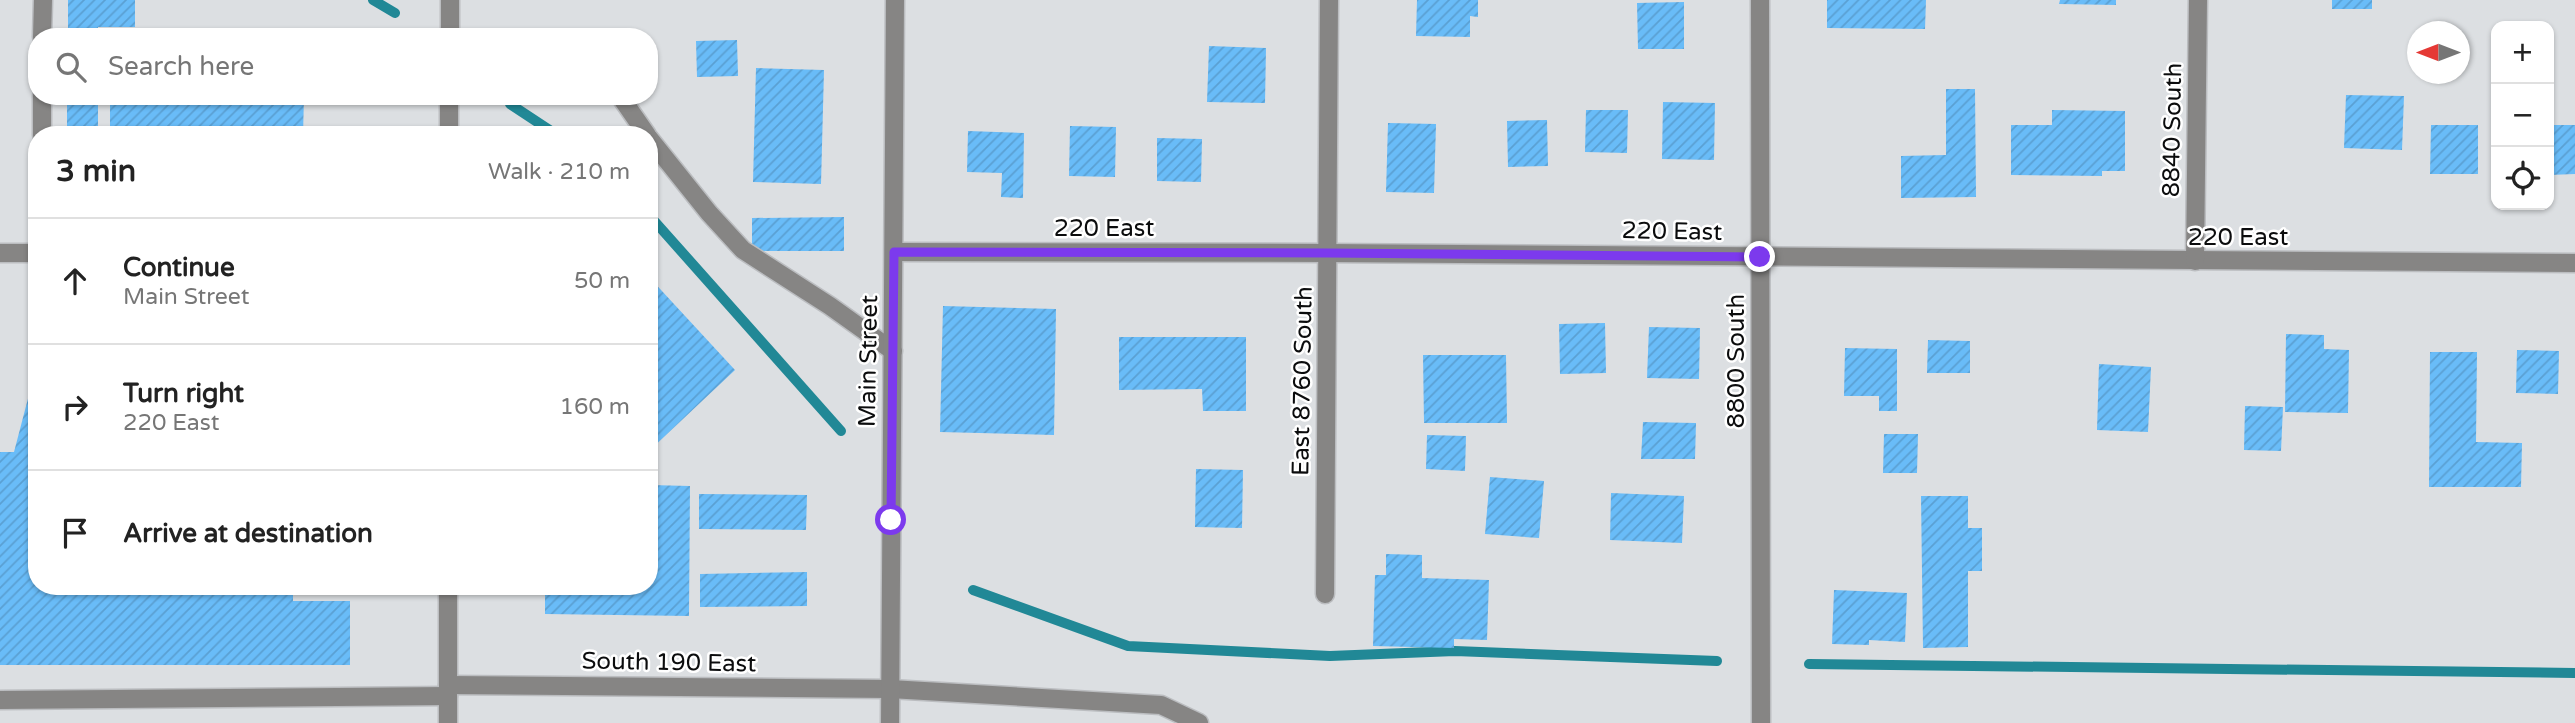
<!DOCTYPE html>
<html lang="en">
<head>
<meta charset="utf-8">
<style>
  :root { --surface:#fff; --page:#f6f6f6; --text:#222; --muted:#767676; --line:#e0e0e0 }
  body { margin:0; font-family:"Varela Round",sans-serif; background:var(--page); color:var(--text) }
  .controls { position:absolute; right:21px; top:21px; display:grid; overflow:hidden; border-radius:14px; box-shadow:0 2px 5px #0004 }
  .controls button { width:63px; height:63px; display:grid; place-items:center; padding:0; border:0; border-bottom:2px solid var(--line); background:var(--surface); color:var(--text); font:35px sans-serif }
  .compass { position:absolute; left:2407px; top:21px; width:63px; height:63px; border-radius:50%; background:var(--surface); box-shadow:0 2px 5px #0004; rotate:270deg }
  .stop { position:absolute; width:21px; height:21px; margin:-16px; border:5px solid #7c3aed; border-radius:50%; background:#fff }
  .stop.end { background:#7c3aed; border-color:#fff; box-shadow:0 2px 7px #0008 }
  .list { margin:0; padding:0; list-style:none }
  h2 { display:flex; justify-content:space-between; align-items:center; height:91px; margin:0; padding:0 28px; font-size:30px }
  h2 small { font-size:23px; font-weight:400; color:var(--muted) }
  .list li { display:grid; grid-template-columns:46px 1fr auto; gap:21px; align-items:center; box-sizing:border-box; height:126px; padding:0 28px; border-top:2px solid var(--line) }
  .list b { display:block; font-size:26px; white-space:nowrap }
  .list p { margin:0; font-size:23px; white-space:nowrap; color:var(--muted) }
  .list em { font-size:23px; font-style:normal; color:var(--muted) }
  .icon { flex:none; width:38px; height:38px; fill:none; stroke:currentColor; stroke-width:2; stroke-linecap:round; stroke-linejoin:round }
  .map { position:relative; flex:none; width:2575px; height:723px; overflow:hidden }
  .search { position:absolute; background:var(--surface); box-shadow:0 2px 5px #0004; left:28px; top:28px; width:630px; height:77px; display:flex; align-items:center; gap:18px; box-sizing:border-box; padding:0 24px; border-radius:28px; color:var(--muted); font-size:26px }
  .panel { position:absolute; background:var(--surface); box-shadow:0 2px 5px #0004; left:28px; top:126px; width:630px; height:469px; border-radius:28px }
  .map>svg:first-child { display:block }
</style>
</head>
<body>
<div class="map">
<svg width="2575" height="723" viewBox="0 0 2575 723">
  <defs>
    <pattern id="building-hatch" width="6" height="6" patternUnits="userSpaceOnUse" patternTransform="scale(1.75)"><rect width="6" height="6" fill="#69bcf8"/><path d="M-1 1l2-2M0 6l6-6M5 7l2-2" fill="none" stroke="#5aa0d3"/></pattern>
  </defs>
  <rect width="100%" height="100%" fill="#dcdfe2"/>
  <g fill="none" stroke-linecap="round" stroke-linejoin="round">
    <g stroke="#218896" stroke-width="10">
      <polyline points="373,0 395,13"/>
      <polyline points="510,104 557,135"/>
      <polyline points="649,215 841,431"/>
      <polyline points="973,590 1128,646 1330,656 1455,651 1717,661"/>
      <polyline points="1809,664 2575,673"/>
    </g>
  </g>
  <g fill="url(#building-hatch)">
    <polygon points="68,0 135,0 135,27 98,27 98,37 68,37"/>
    <polygon points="1417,0 1478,0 1478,17 1470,16 1470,37 1416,36"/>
    <polygon points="1827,0 1926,0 1925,29 1827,28"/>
    <polygon points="2060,0 2116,0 2116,5 2059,4"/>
    <rect x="2332" y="0" width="40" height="9"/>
    <polygon points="1684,2 1684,49 1638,49 1637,3"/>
    <polygon points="737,40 738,76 697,77 696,41"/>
    <polygon points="1209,46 1266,48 1265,103 1207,102"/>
    <polygon points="756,68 824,70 821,184 753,182"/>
    <polygon points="1946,89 1975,89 1976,197 1901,198 1901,156 1946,155"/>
    <polygon points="2346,95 2404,96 2402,150 2344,148"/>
    <rect x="67" y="96" width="31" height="39"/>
    <polygon points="110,96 304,96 303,135 110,135"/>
    <polygon points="1663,102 1715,103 1714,160 1662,159"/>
    <polygon points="1586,110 1628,110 1627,153 1585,152"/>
    <polygon points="2052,110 2125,111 2125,171 2102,171 2102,176 2011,175 2011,125 2052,125"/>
    <polygon points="1547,120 1548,166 1508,167 1507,121"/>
    <polygon points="1388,123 1436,124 1434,193 1386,192"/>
    <polygon points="2431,125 2478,125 2478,174 2430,174"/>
    <polygon points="2549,125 2575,125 2575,174 2549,175"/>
    <polygon points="1070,126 1116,127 1115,177 1069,176"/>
    <polygon points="968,131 1024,133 1023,198 1001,197 1002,173 967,172"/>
    <polygon points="1157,138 1202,139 1201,182 1157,181"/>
    <polygon points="844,217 844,251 752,251 752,218"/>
    <polygon points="649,277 735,370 649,451"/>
    <polygon points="943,306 1056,309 1054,435 940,432"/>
    <polygon points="1605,323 1606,373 1560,374 1559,324"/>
    <polygon points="1649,327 1700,328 1699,379 1647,378"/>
    <polygon points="2286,334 2324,335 2324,349 2349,350 2348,413 2285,412"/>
    <polygon points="1119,337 1246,337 1246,411 1203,411 1202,389 1119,390"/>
    <polygon points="1928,340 1970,341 1970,373 1927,373"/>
    <polygon points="1845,348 1897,349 1897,411 1879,411 1879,396 1844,396"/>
    <polygon points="2517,350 2559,351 2558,394 2516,393"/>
    <polygon points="2430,352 2477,352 2476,442 2522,443 2521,487 2429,487"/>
    <polygon points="1423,355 1506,355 1507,423 1424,423"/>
    <polygon points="2099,364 2151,367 2148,432 2097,430"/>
    <polygon points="36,368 37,586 293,586 293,601 350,601 350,665 0,665 0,452 14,452"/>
    <polygon points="2245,406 2283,407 2281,451 2244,450"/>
    <polygon points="1643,422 1696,423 1695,459 1641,459"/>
    <polygon points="1884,434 1918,434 1917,473 1883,473"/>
    <polygon points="1427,435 1466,436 1465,471 1426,469"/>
    <polygon points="1196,469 1243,470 1242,528 1195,527"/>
    <polygon points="1490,477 1544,481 1539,538 1485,534"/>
    <polygon points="649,485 690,486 689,616 545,614 545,586 649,586"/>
    <polygon points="1611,493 1684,496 1682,543 1610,540"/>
    <polygon points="699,494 807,495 806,530 699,529"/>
    <polygon points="1921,496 1968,496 1968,528 1982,528 1982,571 1968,571 1968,647 1923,648"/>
    <polygon points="1386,554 1422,555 1422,578 1489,580 1487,640 1454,639 1454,648 1373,646 1375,575 1386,575"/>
    <polygon points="807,572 807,606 700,607 700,574"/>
    <polygon points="1834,590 1907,593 1905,642 1869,640 1869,645 1832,644"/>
  </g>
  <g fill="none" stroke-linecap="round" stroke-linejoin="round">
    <g stroke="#bbbdc0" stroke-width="21">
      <g id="service">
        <polyline points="42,37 43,0"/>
        <polyline points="620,96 647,135"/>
        <polyline points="42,135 42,96"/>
        <polyline points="649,138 709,213 743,250 830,306 893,351"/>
        <polyline points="890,689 1161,705 1199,723"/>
        <polyline points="0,700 448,696"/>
      </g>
    </g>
    <g stroke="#bbbdc0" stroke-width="21">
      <g id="minor">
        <polyline points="894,252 1328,253 2575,263"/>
        <polyline points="0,253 37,253"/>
        <polyline points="2195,261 2198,0"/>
        <polyline points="1325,594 1329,0"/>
        <polyline points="448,685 890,689"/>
      </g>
    </g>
    <g stroke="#bbbdc0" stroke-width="21">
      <g id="tertiary">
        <polyline points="1760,0 1761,723"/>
        <polyline points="450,37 450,0"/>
        <polyline points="449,135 449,96"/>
        <polyline points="448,586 448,723"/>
        <polyline points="890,723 895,0"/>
      </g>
    </g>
    <use href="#service" stroke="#868584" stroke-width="18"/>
    <use href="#minor" stroke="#868584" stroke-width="18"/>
    <use href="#tertiary" stroke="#868584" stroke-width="18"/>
  </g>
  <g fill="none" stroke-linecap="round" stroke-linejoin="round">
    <polyline stroke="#7c3aed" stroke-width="9" points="891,520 894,252 1328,253 1760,257"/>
  </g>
  <g text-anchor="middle" stroke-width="5" stroke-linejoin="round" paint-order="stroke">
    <g font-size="24" fill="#0b0c0d" stroke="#fff">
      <text transform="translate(2172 130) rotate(-89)" y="8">8840 South</text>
      <text x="1104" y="236">220 East</text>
      <text transform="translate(1672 231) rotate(1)" y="8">220 East</text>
      <text x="2238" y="245">220 East</text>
      <text transform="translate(868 361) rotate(-89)" y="8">Main Street</text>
      <text transform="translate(1736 361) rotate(-90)" y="8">8800 South</text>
      <text transform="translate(1302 381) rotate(-89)" y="8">East 8760 South</text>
      <text transform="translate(669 662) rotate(1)" y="8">South 190 East</text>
    </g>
  </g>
</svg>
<div class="controls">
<button>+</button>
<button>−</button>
<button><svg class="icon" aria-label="locate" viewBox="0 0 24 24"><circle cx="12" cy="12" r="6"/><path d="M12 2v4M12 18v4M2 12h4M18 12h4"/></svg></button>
</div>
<svg class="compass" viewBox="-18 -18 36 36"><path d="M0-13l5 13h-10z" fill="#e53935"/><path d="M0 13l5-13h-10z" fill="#767676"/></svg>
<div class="stop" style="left:891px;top:520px"></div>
<div class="stop end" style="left:1760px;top:257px"></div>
<div class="search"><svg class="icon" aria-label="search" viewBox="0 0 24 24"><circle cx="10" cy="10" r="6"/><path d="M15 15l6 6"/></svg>Search here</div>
<section class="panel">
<h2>3 min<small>Walk · 210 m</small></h2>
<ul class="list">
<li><svg class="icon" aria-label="ahead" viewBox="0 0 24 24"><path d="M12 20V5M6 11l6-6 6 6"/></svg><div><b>Continue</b><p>Main Street</p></div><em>50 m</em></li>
<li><svg class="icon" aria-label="right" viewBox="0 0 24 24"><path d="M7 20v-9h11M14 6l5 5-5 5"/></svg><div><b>Turn right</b><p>220 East</p></div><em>160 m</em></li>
<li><svg class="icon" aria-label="arrive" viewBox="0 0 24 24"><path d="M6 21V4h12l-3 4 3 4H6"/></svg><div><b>Arrive at destination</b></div></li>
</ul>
</section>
</div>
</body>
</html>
